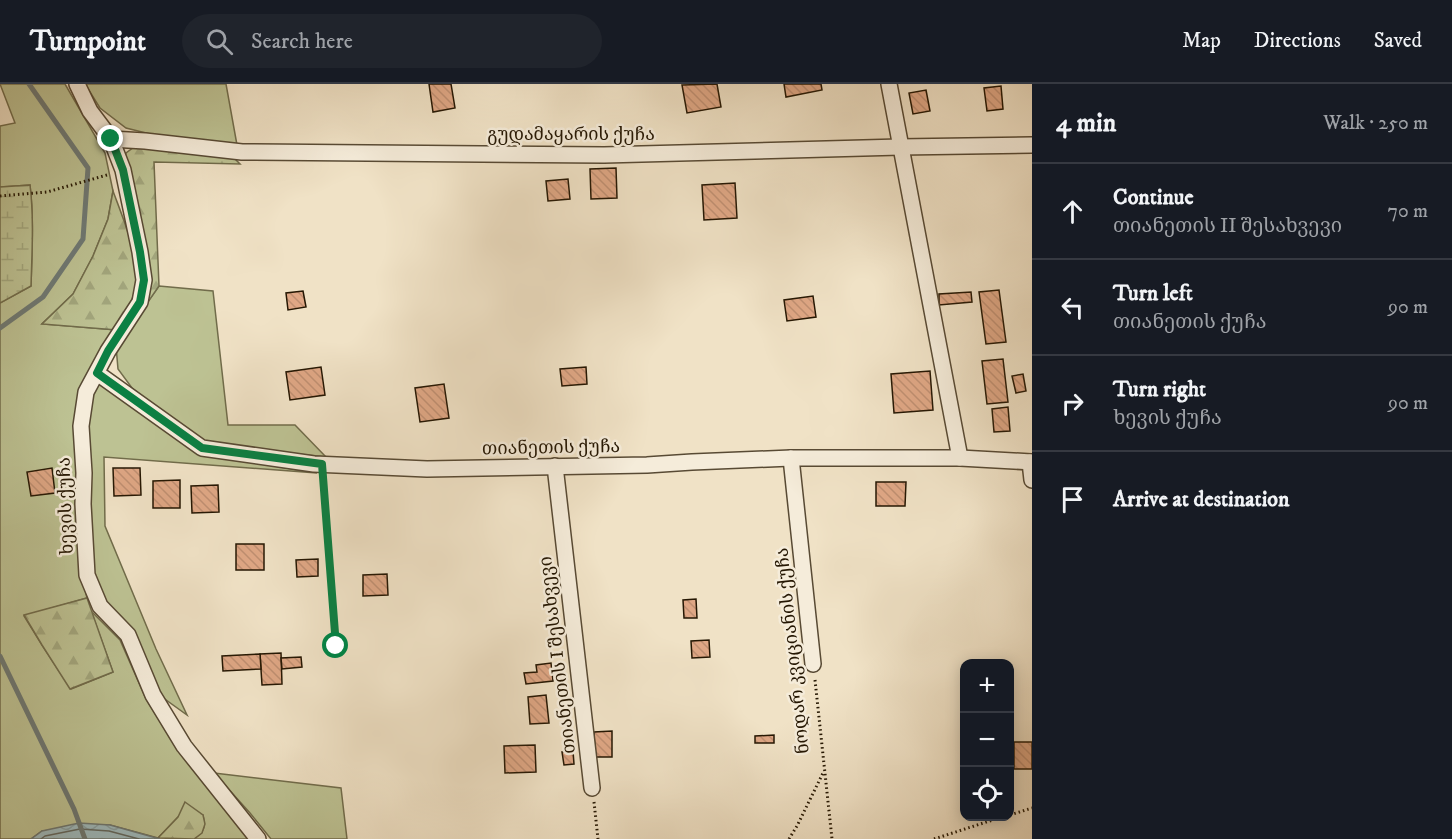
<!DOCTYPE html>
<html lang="en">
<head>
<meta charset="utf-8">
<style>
  :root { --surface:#171b24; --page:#20242c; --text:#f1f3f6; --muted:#9ea1a6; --line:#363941 }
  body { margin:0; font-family:"IM FELL DW Pica","Noto Serif Georgian",serif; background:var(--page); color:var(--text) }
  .controls { position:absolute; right:18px; bottom:18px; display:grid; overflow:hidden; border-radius:12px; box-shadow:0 3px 15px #0003 }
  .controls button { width:54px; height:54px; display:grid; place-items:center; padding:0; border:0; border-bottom:2px solid var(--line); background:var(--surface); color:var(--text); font:30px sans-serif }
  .stop { position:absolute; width:18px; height:18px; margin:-14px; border:4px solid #0b8043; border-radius:50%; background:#fff }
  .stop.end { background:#0b8043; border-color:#fff; box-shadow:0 2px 6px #0008 }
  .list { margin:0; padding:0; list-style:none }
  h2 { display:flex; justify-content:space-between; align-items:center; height:78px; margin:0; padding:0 24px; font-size:26px }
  h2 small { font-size:20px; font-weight:400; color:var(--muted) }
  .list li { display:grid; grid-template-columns:39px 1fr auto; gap:18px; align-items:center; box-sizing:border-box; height:96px; padding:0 24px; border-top:2px solid var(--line) }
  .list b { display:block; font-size:22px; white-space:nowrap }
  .list p { margin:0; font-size:20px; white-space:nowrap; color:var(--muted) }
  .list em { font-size:20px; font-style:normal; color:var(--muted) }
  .icon { flex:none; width:33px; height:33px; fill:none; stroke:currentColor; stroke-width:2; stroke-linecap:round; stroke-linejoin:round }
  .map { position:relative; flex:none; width:1032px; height:755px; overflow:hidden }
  header { display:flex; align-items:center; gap:36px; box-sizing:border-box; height:84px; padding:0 30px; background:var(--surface); border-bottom:2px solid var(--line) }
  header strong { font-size:28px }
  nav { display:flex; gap:33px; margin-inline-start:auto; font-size:21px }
  .search { width:420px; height:54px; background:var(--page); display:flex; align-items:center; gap:15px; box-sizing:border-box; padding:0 21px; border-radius:33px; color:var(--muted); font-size:22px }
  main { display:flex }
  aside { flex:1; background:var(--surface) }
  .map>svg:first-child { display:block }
</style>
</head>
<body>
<header>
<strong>Turnpoint</strong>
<div class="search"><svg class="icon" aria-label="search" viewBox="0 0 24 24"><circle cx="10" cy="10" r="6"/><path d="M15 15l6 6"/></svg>Search here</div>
<nav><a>Map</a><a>Directions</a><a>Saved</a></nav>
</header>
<main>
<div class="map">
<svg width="1032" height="755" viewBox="0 0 1032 755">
  <defs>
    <pattern id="forest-firs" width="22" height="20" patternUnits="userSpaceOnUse" patternTransform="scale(1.5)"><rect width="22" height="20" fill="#bdc293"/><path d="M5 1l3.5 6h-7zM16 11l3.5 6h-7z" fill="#a2a67d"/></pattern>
    <pattern id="wetland-marsh" width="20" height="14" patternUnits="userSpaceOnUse" patternTransform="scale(1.5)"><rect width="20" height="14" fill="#bdc293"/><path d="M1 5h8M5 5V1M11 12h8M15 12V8" fill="none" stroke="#a2a67d"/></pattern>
    <pattern id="water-waves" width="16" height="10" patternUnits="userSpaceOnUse" patternTransform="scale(1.5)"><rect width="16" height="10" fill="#9ebbbf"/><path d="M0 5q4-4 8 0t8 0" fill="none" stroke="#88a0a2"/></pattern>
    <pattern id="building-back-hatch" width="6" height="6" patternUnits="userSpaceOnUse" patternTransform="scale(1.5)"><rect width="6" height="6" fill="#dfa785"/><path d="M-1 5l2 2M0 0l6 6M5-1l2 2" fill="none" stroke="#bf8f71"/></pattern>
  </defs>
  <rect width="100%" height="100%" fill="#f0e2c6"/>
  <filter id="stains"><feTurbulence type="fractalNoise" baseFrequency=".00333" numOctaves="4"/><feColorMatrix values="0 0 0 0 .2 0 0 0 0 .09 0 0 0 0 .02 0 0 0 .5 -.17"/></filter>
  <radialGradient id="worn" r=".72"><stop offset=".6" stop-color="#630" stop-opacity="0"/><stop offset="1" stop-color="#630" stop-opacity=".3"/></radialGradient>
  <g fill="#bdc293" stroke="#716c4b" stroke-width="1.5">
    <path d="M0,0H65L105,69L113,107L108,135L93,172L73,210L42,240L117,246L105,266L83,297L77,324L79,477L87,514L24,532L42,561L71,605L113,588L91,527L120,556L146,615L178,666L249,755H194C204,747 206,744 203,731L178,733L158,754L110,741L42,747L31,755H0V219L31,202C32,168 34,134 30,101L0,103V42L15,39Z"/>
    <polygon points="85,0 226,0 237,61 154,51 126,44 100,24"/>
    <polygon points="159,202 213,207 228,341 295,341 326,373 202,360 132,304 118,285 116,262"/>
    <polygon points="99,298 199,370 317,389 104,373 105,442 156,565 187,631 162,613 133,548 105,516 93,492 90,386 87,343 91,312"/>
    <polygon points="214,689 341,704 347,755 271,755 250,729"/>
  </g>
  <g fill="url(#forest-firs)" stroke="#716c4b" stroke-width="1.5">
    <polygon points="137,61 235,75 240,80 154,78 159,202 148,218 149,192 124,77 126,69"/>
    <path d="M113,107C121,129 141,177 137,198C134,215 125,231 117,246L42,240L73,210L93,172L108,135Z"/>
    <polygon points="87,514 113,588 70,605 42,561 24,531"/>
    <polygon points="185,718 203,731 205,740 202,749 194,755 158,754 178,733"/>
  </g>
  <path fill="url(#wetland-marsh)" stroke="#716c4b" stroke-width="1.5" d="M30,101C34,134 32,168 31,202L0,219V103Z"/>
  <polygon fill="url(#water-waves)" stroke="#6e7974" stroke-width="1.5" points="79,739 110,741 160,755 31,755 42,747"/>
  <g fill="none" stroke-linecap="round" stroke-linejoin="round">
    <polyline stroke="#626961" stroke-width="1.5" points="41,755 45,752 80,745 109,747 139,755"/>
    <g stroke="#6e7974" stroke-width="5">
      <polyline points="0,244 43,213 83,155 88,84 29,0"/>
      <polyline points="0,572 74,725 85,755"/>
    </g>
  </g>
  <g fill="url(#building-back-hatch)" stroke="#251703" stroke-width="1.5">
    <polygon points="429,0 451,0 455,24 433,28"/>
    <polygon points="717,0 721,23 687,29 682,1"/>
    <polygon points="784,0 821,0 822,6 786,13"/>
    <polygon points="1001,2 1003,25 987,27 984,4"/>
    <polygon points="926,6 930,27 913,30 909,9"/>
    <polygon points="616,84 617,114 591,115 590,85"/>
    <polygon points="568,95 570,115 548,117 546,97"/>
    <polygon points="735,99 737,134 704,136 702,101"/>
    <polygon points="999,206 1006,258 986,260 979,208"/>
    <polygon points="303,207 306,223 288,226 286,209"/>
    <polygon points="971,208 972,218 939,221 939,210"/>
    <polygon points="813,212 816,233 787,237 784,216"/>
    <polygon points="1003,275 1008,318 987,320 982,277"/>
    <polygon points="321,283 325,311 290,316 286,288"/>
    <polygon points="586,283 587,300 562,302 560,285"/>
    <polygon points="930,287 933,326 894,329 891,290"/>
    <polygon points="1023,290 1026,307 1016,309 1012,292"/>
    <polygon points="444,300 449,334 420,338 415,304"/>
    <polygon points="1008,323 1010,347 994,348 992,325"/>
    <polygon points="52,384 55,409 31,412 27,388"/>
    <polygon points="113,384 140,384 141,411 114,412"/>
    <polygon points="180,396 180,424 153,424 153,397"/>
    <polygon points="876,398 906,398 905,422 876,422"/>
    <polygon points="218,401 219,428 192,429 191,402"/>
    <rect x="236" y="460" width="28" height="26"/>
    <polygon points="318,475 318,492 297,493 296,476"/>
    <polygon points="387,490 388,511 363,512 363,491"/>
    <polygon points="696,515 697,534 684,534 683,516"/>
    <polygon points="709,556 710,573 692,574 691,557"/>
    <polygon points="281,569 282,600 262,601 260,570"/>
    <polygon points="260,570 261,585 223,587 222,572"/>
    <polygon points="301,573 302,583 282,585 281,574"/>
    <polygon points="551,579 553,597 526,600 524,589 537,588 536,581"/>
    <polygon points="546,611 549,639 530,640 528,613"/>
    <polygon points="612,647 612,673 595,673 594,648"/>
    <polygon points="774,651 774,659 755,659 755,652"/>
    <rect x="1014" y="658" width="18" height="27"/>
    <polygon points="535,661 536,688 505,689 504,662"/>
    <polygon points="573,667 574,680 564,681 562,668"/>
  </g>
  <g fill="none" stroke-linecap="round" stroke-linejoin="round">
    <g stroke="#584a34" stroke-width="18">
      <g id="street">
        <polyline points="77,0 90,27 111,55 123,86 140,168 144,196 140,218 108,267 86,308 81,342 84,389 83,420 87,491 100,522 128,551 153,611 184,662 258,755"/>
        <polyline points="889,0 960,374"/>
        <polyline points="111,55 145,57 242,68 604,71 900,63 1032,61"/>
        <polyline points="97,289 202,364 314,380 427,385 647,381 692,378 791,374 960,374 1032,378"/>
        <polyline points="791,374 813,580"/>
        <polyline points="1030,378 1032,396"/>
        <polyline points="555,382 592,704"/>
      </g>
    </g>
    <g stroke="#251703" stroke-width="3" stroke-dasharray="1.5 3" stroke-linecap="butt">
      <polyline points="0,112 47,108 107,91"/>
      <polyline points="324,397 335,562"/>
      <polyline points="815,596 832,755"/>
      <polyline points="594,718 598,755"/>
      <polyline points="1010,731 1032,724"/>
      <polyline points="789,755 797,742 824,687"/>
      <polyline points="934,755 1005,732"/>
    </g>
    <use href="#street" stroke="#f5ecda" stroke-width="15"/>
  </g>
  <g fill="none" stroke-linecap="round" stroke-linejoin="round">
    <polyline stroke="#0b8043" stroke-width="8" points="111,55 123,86 140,168 144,196 140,218 108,267 97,289 202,364 322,380 336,562"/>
  </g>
  <g text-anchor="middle" stroke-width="5" stroke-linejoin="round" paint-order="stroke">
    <g font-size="18" fill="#251703" stroke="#f5ecda">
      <text x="571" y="56">გუდამაყარის ქუჩა</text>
      <text transform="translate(551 363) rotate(-1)" y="6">თიანეთის ქუჩა</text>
      <text transform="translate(65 422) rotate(-92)" y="6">ხევის ქუჩა</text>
      <text transform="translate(792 567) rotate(-96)" y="6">ნოდარ კვიციანის ქუჩა</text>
      <text transform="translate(557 571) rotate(-97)" y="6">თიანეთის I შესახვევი</text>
    </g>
  </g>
  <rect width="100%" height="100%" filter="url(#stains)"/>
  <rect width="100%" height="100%" fill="url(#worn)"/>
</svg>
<div class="controls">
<button>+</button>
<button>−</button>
<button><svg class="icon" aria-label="locate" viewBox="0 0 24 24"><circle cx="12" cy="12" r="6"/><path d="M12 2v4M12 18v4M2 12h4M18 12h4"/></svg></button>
</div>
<div class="stop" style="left:336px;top:562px"></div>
<div class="stop end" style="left:111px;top:55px"></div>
</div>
<aside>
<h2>4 min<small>Walk · 250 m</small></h2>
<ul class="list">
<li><svg class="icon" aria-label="ahead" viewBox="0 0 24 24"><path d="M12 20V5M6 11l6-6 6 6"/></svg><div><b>Continue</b><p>თიანეთის II შესახვევი</p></div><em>70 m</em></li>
<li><svg class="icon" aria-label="left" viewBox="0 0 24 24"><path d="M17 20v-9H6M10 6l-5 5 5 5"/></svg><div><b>Turn left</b><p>თიანეთის ქუჩა</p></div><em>90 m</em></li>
<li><svg class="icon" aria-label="right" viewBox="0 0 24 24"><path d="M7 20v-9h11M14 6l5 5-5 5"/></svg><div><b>Turn right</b><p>ხევის ქუჩა</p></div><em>90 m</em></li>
<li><svg class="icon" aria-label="arrive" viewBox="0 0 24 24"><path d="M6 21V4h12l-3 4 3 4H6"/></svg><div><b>Arrive at destination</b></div></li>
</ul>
</aside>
</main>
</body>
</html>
